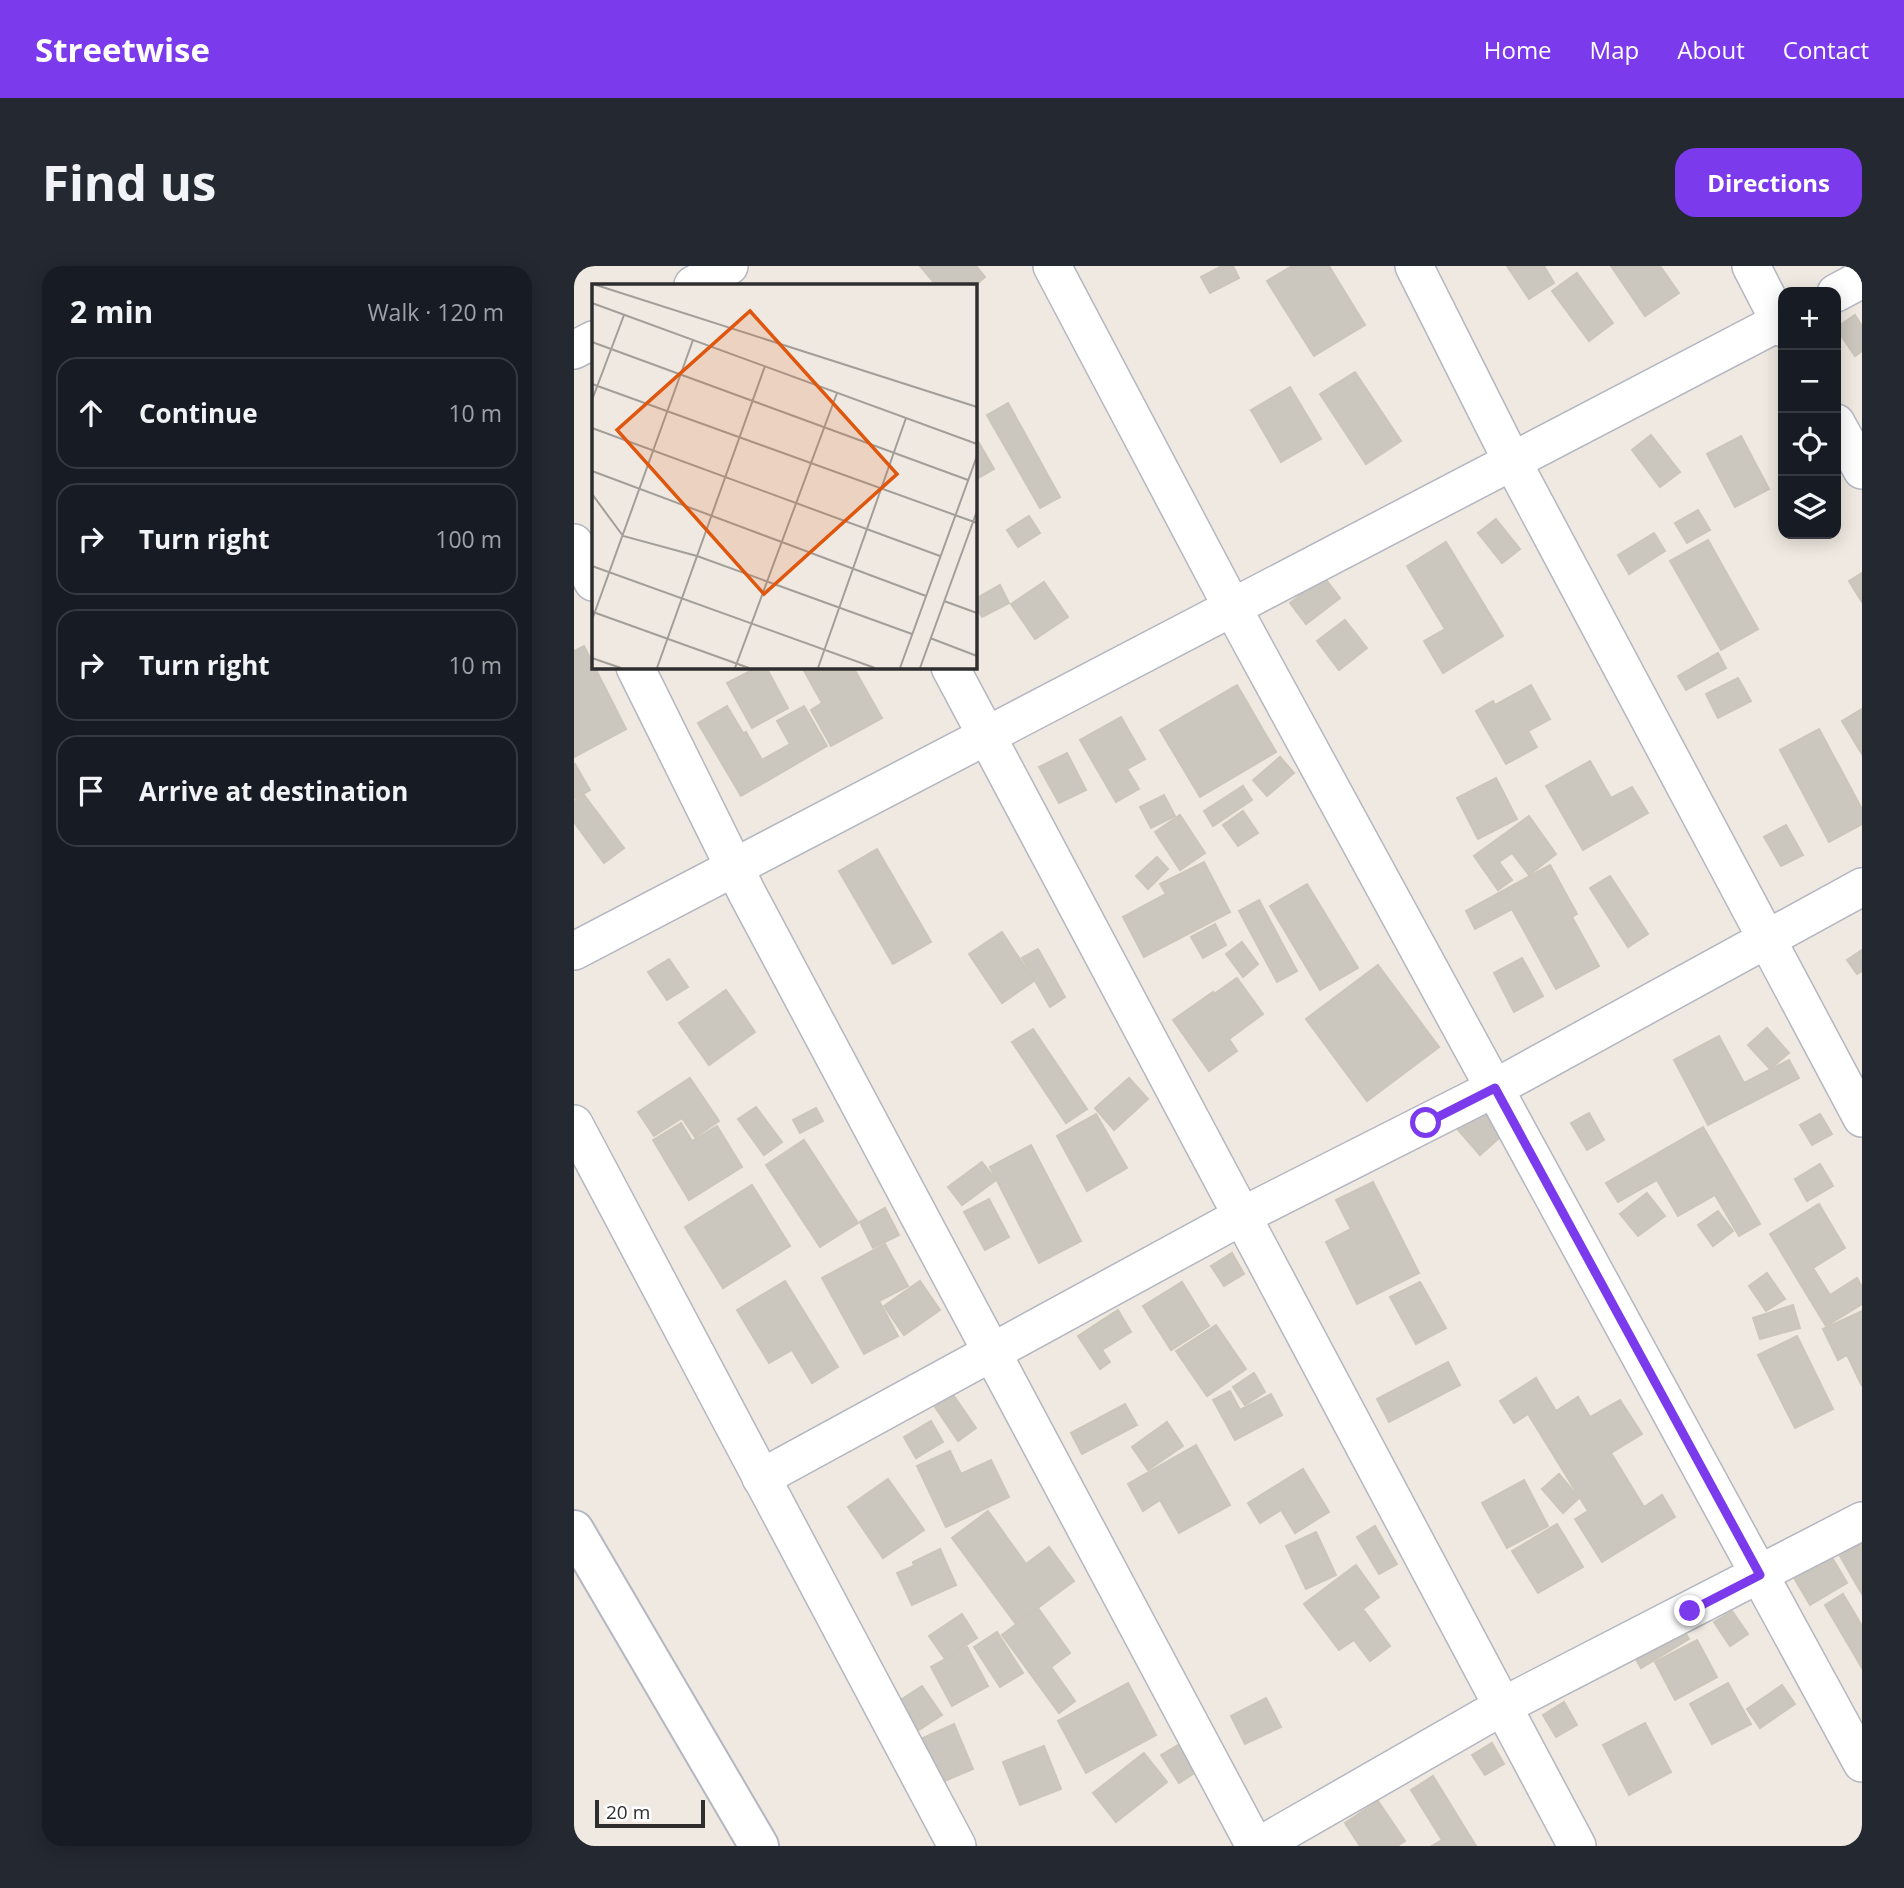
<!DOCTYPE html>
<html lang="en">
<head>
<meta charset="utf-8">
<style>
  :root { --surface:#171b24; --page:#242831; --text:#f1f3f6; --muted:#9ea1a6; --line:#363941; --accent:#7c3aed }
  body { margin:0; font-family:"Open Sans",sans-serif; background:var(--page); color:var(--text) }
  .controls { position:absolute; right:21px; top:21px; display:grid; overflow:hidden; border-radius:14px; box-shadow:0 4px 18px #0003 }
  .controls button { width:63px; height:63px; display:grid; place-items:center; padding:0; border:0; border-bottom:2px solid var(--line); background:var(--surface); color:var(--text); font:35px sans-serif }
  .scale { position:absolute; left:21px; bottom:18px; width:110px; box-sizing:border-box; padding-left:7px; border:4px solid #2e2e2e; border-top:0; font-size:19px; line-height:24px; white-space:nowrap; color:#2e2e2e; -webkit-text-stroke:5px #fff; paint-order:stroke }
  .stop { position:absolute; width:21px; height:21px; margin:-16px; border:5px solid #7c3aed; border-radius:50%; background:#fff }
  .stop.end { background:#7c3aed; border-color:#fff; box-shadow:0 2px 7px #0008 }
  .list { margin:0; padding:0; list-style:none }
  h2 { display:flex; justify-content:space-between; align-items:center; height:91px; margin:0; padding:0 28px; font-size:30px }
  h2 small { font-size:23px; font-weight:400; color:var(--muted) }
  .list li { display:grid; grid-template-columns:46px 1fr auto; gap:21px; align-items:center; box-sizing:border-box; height:112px; margin:0 14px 14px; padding:0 14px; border:2px solid var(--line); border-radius:21px }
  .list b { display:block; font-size:26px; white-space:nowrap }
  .list em { font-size:23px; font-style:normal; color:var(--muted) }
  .icon { flex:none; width:38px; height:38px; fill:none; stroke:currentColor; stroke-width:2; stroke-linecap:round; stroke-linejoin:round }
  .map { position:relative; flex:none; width:1288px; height:1580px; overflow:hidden; border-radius:21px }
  header { display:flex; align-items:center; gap:42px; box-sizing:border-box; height:98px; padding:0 35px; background:var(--accent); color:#fff }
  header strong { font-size:33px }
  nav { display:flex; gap:38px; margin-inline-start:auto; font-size:24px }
  .intro { display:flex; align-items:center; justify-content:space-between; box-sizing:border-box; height:168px; padding:0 42px }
  h1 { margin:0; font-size:49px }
  .button { padding:18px 32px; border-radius:21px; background:var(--accent); color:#fff; font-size:24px; font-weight:700 }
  main { display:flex; gap:42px; padding:0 42px }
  aside { flex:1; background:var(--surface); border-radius:21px; box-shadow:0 4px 18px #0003 }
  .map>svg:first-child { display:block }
</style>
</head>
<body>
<header>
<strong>Streetwise</strong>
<nav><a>Home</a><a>Map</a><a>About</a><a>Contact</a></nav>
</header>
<div class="intro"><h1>Find us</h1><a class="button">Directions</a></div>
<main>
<aside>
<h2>2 min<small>Walk · 120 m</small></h2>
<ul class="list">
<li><svg class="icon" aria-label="ahead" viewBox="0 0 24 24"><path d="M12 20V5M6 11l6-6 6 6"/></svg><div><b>Continue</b></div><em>10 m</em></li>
<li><svg class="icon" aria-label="right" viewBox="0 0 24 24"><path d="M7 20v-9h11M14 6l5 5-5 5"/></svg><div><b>Turn right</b></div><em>100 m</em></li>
<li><svg class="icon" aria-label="right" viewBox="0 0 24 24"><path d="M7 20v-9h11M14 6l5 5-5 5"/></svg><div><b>Turn right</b></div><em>10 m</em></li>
<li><svg class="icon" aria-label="arrive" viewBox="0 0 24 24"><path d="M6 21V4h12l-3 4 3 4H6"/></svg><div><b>Arrive at destination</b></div></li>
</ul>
</aside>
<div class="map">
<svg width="1288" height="1580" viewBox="0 0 1288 1580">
  <rect width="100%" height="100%" fill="#efe9e1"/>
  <g fill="#cbc7bf" stroke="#cbc5ba" stroke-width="2">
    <polygon points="346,0 402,0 411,11 401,20 362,19"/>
    <polygon points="648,0 659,0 665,12 636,27 627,11"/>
    <polygon points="718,0 755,0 791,59 740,90 693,15"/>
    <polygon points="933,0 970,0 980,17 955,33"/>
    <polygon points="1037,0 1086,0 1105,27 1071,50"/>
    <polygon points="1003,7 1039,57 1015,75 978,25"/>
    <polygon points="1281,49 1288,60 1288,85 1281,90 1262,62"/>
    <polygon points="781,106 827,175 792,198 746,128"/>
    <polygon points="716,121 747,173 707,196 677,144"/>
    <polygon points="434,137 486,231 466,242 413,149"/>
    <polygon points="1077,169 1106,206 1086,221 1058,184"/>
    <polygon points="401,170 420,203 401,214"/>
    <polygon points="1167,170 1195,223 1161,241 1133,188"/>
    <polygon points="1124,244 1136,264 1113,277 1101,257"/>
    <polygon points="455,250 466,267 444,281 433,264"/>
    <polygon points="922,253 946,283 928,297 904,267"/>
    <polygon points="1080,267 1091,285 1055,308 1044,289"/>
    <polygon points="1134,274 1184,363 1147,384 1096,295"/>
    <polygon points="872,276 929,370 869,407 850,375 871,363 833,300"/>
    <polygon points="1288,307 1288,336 1275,315"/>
    <polygon points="750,311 766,332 732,358 716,337"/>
    <polygon points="470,316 494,351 461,373 437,338"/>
    <polygon points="426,319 435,337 408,351 401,339 401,333"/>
    <polygon points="771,354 793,382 765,404 743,375"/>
    <polygon points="10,380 52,463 0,491 0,385"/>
    <polygon points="1144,387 1152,402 1112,424 1104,410"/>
    <polygon points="184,401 192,401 214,442 178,462 153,417"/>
    <polygon points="228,401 279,401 308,452 257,480 237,444 248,437"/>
    <polygon points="1164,412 1177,435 1144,452 1132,428"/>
    <polygon points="663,419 702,486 626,531 586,464"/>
    <polygon points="957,419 976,453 954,465 963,481 932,498 902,445 919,435 921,439"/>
    <polygon points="153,440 169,467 172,466 188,494 216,478 203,455 230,440 253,480 167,530 124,457"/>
    <polygon points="1288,443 1288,488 1268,455"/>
    <polygon points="547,451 571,493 553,503 565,523 542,536 506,474"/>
    <polygon points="1245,463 1288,543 1288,558 1255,576 1206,484"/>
    <polygon points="493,487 512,524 485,537 465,501"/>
    <polygon points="706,491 720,507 693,530 679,514"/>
    <polygon points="1016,495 1037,532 1058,521 1074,547 1009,584 972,520"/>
    <polygon points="1,498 16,524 0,533 0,499"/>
    <polygon points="922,512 943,553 904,573 883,532"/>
    <polygon points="669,520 678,534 639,560 630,545"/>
    <polygon points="10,529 50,582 30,597 0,556 0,536"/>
    <polygon points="590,529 601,550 577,562 566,541"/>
    <polygon points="669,545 684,567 664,580 649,559"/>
    <polygon points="606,549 631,587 606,604 581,566"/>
    <polygon points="955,550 982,588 955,609 938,587 925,596 938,614 924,624 900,590"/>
    <polygon points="1212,559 1229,589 1207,600 1190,571"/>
    <polygon points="303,583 357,676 319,698 265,605"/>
    <polygon points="583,591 594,603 574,623 562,610"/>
    <polygon points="630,596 656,646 570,691 549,651 592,628 586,618"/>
    <polygon points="976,599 1003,648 998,651 1025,700 982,723 938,643 901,663 892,645"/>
    <polygon points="1036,610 1074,668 1054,681 1016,622"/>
    <polygon points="733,618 784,702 746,724 696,640"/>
    <polygon points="685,634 723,705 703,716 665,645"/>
    <polygon points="641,658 652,679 629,692 617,671"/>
    <polygon points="428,666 460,715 428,737 395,688"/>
    <polygon points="668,676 684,698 669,711 652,688"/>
    <polygon points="464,683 491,731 476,741 448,692"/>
    <polygon points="1288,684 1288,705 1283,708 1273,694"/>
    <polygon points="948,692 969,730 940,746 920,707"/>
    <polygon points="95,693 114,721 93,734 74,706"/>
    <polygon points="804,699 865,781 793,835 732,753"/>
    <polygon points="663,712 689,748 655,773 663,785 635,805 599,754 639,726 640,728"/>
    <polygon points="152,724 181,766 135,799 105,757"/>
    <polygon points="1193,762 1215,787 1196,803 1174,779"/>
    <polygon points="459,763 513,843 492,857 438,776"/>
    <polygon points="1145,770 1170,817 1215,794 1225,812 1134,859 1100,794"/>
    <polygon points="116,812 145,855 121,871 108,852 80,870 64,846"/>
    <polygon points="555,812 574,833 540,864 521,842"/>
    <polygon points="906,834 933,865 906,889 879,858"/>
    <polygon points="182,841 208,876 190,889 164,853"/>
    <polygon points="242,842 249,855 226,867 219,854"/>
    <polygon points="1015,847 1030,874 1013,884 997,857"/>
    <polygon points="522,848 553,902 513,925 483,870"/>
    <polygon points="1246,848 1258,868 1238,879 1226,859"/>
    <polygon points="107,857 118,875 143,860 168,901 115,934 79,874"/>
    <polygon points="1129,861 1186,958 1165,970 1141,929 1104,950 1083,914 1044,936 1032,917"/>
    <polygon points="230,874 284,957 246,981 192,899"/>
    <polygon points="457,879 507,975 465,997 416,901"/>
    <polygon points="408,896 422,914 388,939 374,921"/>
    <polygon points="1246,898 1259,920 1233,935 1221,913"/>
    <polygon points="799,916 845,1007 783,1038 752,976 777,963 762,934"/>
    <polygon points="178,919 216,980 149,1022 111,961"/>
    <polygon points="1073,927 1091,950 1064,970 1046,948"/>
    <polygon points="415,933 435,971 411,984 390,946"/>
    <polygon points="1245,938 1271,982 1239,1002 1256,1029 1283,1012 1288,1021 1288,1038 1252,1060 1196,968"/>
    <polygon points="311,942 325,969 299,982 286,956"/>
    <polygon points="1144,945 1159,965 1139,980 1124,959"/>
    <polygon points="311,978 334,1020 305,1035 324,1070 290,1088 248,1012"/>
    <polygon points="658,987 670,1008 650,1020 637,1000"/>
    <polygon points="1193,1007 1211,1033 1192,1045 1175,1020"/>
    <polygon points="211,1015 264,1101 238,1117 218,1084 195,1097 163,1044"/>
    <polygon points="346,1015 366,1044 330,1069 310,1040"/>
    <polygon points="608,1016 635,1060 597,1084 569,1040"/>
    <polygon points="846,1016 872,1062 842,1078 816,1031"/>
    <polygon points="1219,1039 1226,1062 1186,1073 1179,1052"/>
    <polygon points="544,1044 557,1066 528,1084 536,1096 526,1103 504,1070"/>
    <polygon points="1288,1045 1288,1120 1273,1089 1264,1094 1249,1063"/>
    <polygon points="642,1059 672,1103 633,1130 602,1085"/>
    <polygon points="1223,1070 1259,1143 1221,1162 1184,1089"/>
    <polygon points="874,1096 886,1119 815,1156 803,1133"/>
    <polygon points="680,1107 691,1126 671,1139 659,1121"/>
    <polygon points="962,1112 982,1145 1004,1131 1016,1151 1046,1134 1068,1168 1037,1187 1070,1241 1088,1229 1101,1251 1028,1296 1001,1253 1014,1245 954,1148 940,1157 926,1135"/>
    <polygon points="371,1117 402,1162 384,1175 353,1129"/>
    <polygon points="656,1125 666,1144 697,1128 708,1149 661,1174 639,1134"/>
    <polygon points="551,1138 563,1159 508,1188 497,1167"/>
    <polygon points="357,1155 369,1176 342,1192 330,1171"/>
    <polygon points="593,1156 609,1180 574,1204 558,1181"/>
    <polygon points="622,1179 656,1239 605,1267 586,1234 569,1245 554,1218"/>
    <polygon points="376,1185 387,1208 417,1194 435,1231 372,1261 343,1200"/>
    <polygon points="729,1203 755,1246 721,1267 707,1244 686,1257 674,1237"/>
    <polygon points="985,1208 1005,1232 989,1247 968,1223"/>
    <polygon points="314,1213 350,1264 309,1292 274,1241"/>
    <polygon points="950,1214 974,1260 933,1282 908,1237"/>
    <polygon points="414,1245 452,1298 475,1281 500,1315 442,1358 378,1272"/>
    <polygon points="983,1258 1009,1301 964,1327 938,1285"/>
    <polygon points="801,1260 823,1298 805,1308 783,1271"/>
    <polygon points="742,1266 762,1309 732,1323 712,1280"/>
    <polygon points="1288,1277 1288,1328 1266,1290"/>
    <polygon points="366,1283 382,1319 338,1339 323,1307 340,1300 339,1296"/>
    <polygon points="1253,1283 1273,1317 1236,1339 1216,1305"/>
    <polygon points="782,1299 805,1331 789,1343 816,1380 796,1395 780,1374 765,1384 730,1338"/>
    <polygon points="1269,1328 1288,1360 1288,1402 1251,1339"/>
    <polygon points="464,1342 496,1387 477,1401 501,1435 485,1447 428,1369"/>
    <polygon points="1158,1345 1174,1368 1156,1380 1140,1356"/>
    <polygon points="388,1348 403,1372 371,1393 355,1370"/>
    <polygon points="1105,1357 1115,1373 1067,1402 1058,1386"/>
    <polygon points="423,1366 449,1407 426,1421 400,1381"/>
    <polygon points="1123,1374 1143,1411 1101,1434 1081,1396"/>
    <polygon points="393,1381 414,1420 378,1440 357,1401"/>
    <polygon points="554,1417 582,1469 512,1507 484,1455"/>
    <polygon points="1154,1417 1177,1458 1138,1478 1116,1438"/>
    <polygon points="1208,1419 1221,1438 1186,1462 1173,1443"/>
    <polygon points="348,1420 368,1449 345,1464 325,1435"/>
    <polygon points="692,1432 707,1461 671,1478 657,1450"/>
    <polygon points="990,1436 1003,1459 982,1471 969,1449"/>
    <polygon points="1071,1457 1097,1506 1055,1529 1029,1479"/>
    <polygon points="380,1458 399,1503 368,1516 349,1472"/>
    <polygon points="918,1477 930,1498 911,1509 898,1489"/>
    <polygon points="604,1479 622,1506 605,1517 587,1489"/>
    <polygon points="470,1480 487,1523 446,1539 429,1496"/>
    <polygon points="570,1487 593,1516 542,1556 519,1527"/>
    <polygon points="859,1510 902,1580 858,1580 868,1574 837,1524"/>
    <polygon points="804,1535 831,1575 823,1580 786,1580 771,1557"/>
  </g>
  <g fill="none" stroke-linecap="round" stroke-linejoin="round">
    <g stroke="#b4b7c1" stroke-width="40">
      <g id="street">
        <polyline points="478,0 658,341 1288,1497"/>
        <polyline points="840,0 938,195 1288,852"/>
        <polyline points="1177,0 1209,62"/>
        <polyline points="119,19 155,0"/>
        <polyline points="1262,27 1288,13"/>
        <polyline points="0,84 19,74"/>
        <polyline points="1262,157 1288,204"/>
        <polyline points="0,277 19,316"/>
        <polyline points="61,401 173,627 681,1580"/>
        <polyline points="376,401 1003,1580"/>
        <polyline points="0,685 1209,54"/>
        <polyline points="0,858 383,1580"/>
        <polyline points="187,1212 668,950 921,822 1288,621"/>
        <polyline points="685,1580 929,1440 1288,1255"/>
      </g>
    </g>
    <g stroke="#b4b7c1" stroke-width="42">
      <polyline id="secondary" points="0,1264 185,1580"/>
    </g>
    <use href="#street" stroke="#fff" stroke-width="37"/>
    <use href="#secondary" stroke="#fff" stroke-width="38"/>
  </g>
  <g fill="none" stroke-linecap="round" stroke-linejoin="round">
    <polyline stroke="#7c3aed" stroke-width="9" points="852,857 921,822 1186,1309 1116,1345"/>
  </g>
  <g transform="translate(18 18)">
    <rect width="385" height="385" fill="#efe9e1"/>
    <path fill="none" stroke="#a29e99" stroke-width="2" d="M4,1L385,123M0,19L385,160M0,58L376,196M0,100L385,239M0,116L32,31M0,144L348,272M0,187L334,312M0,210L31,252L105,272L320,350M0,282L283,384M352,317L385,329M1,328L157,384M0,336L101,56M338,354L385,372M0,374L29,384M65,384L173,82M143,384L245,109M226,384L314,134M308,384L385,172M328,384L385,227"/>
    <path fill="#df570e" fill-opacity="0.15" stroke="#df570e" stroke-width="3.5" d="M158,27L305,190L172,310L25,146Z"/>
    <rect width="385" height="385" fill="none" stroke="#2e2e2e" stroke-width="3.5"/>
  </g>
</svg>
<div class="controls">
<button>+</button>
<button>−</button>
<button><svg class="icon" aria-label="locate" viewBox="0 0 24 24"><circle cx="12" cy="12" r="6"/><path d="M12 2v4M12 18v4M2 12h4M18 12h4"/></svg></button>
<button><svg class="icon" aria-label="layers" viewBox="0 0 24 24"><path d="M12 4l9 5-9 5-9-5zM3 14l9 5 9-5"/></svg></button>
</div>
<div class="scale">20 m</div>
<div class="stop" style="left:852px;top:857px"></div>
<div class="stop end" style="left:1116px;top:1345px"></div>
</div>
</main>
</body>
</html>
